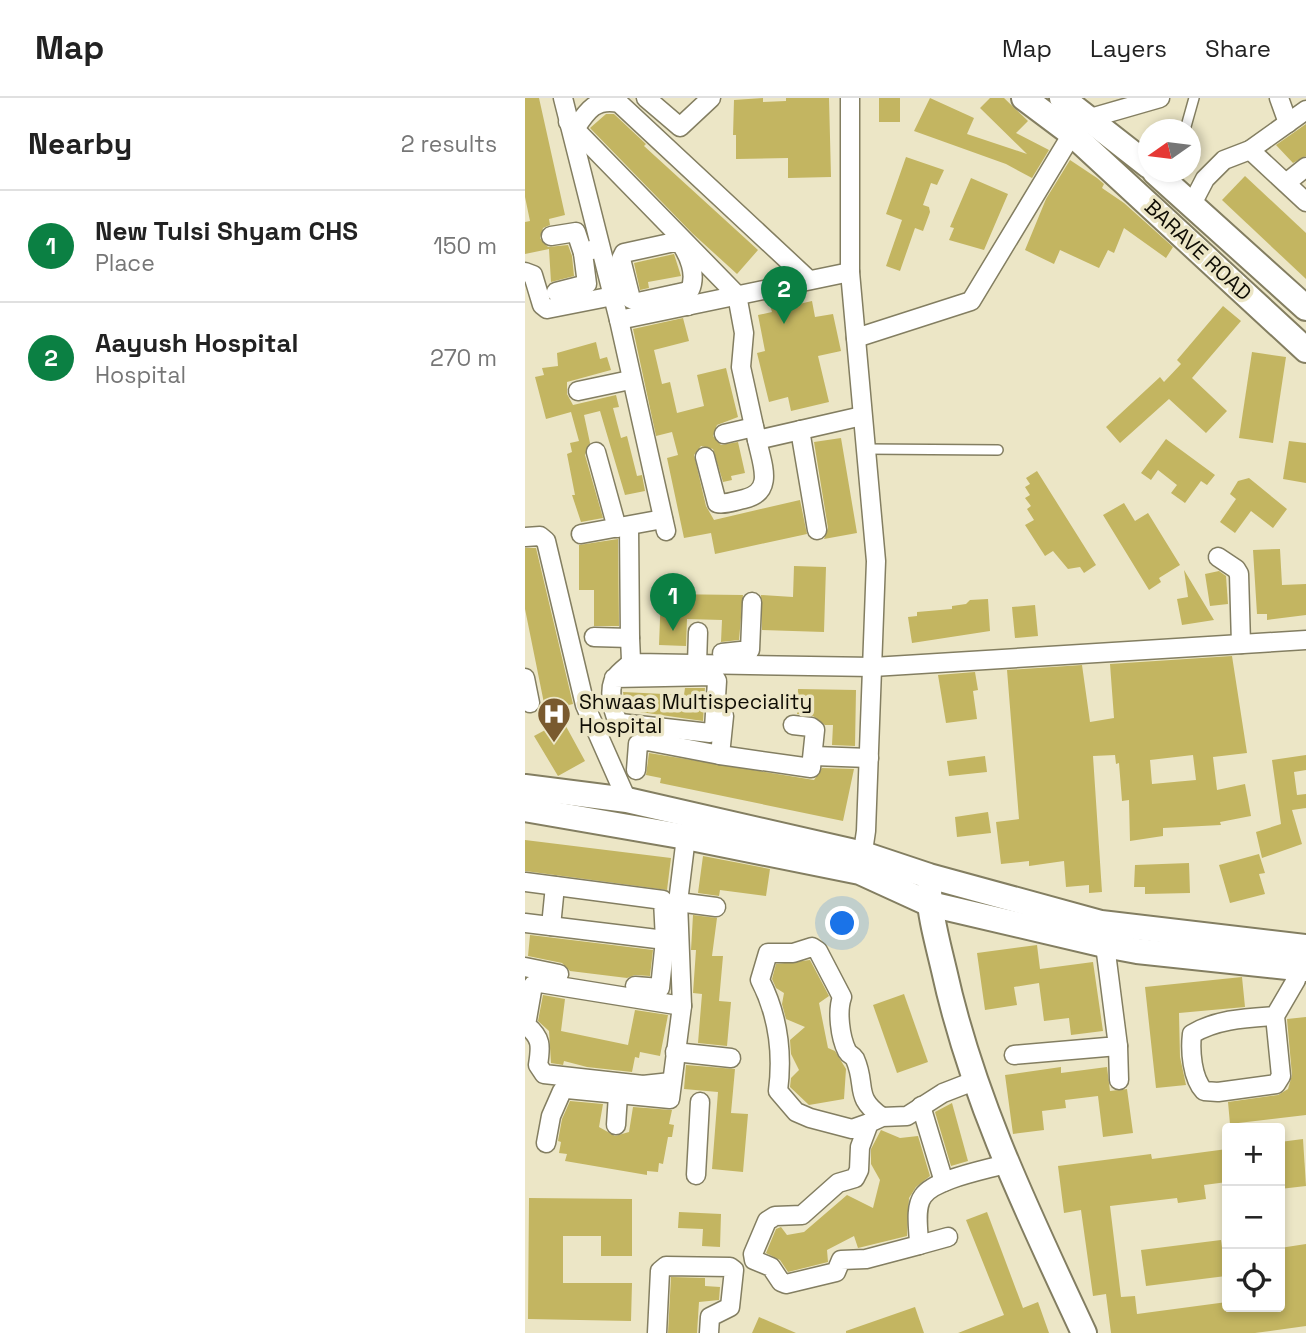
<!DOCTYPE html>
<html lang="en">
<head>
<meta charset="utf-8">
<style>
  :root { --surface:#fff; --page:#f2f2f2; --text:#222; --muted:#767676; --line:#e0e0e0; --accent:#0b8043 }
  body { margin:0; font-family:"Space Grotesk",sans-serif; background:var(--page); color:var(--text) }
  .controls { position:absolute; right:21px; bottom:21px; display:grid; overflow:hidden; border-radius:7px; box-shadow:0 4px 10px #0003 }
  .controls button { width:63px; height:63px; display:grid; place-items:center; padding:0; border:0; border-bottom:2px solid var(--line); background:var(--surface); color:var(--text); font:35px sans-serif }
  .compass { position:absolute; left:613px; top:21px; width:63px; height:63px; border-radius:50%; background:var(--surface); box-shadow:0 4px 10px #0003; rotate:256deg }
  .you { position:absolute; left:318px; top:826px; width:24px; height:24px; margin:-18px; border:5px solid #fff; border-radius:50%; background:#1a73e8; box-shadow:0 0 0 10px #1a73e833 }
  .badge { display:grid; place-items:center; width:46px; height:46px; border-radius:50%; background:var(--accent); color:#fff; font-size:23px; font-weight:700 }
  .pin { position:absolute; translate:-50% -58px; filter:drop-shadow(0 2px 4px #0008) }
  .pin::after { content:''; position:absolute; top:37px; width:24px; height:21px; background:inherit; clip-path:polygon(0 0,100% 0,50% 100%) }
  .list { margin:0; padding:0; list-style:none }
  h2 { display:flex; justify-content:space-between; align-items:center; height:91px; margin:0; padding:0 28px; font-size:30px }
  h2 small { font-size:23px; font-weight:400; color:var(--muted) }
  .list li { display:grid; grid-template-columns:46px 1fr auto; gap:21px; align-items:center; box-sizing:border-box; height:112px; padding:0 28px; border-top:2px solid var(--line) }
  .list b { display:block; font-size:26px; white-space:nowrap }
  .list p { margin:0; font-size:23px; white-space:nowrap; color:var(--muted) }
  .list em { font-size:23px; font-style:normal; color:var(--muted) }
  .icon { flex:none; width:38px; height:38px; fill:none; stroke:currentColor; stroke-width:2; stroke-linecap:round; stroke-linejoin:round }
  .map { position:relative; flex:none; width:781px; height:1235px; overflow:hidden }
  header { display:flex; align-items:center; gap:42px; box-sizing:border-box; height:98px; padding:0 35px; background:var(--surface); border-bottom:2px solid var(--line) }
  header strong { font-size:33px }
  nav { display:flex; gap:38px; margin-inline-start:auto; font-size:24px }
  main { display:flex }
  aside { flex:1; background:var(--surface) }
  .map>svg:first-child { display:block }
</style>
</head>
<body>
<header>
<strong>Map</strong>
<nav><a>Map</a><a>Layers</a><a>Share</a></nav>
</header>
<main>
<aside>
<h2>Nearby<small>2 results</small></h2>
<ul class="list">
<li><span class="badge">1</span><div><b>New Tulsi Shyam CHS</b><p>Place</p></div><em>150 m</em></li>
<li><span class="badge">2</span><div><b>Aayush Hospital</b><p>Hospital</p></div><em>270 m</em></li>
</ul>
</aside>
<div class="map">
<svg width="781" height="1235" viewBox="0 0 781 1235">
  <rect width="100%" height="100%" fill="#ece6c6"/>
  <g fill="#c3b561" fill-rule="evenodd">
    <polygon points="0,0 14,0 40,117 24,121 25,127 18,130 15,140 23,149 43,147 47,158 49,178 26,184 24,151 0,156 0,124 5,123 0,99"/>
    <polygon points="238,0 238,4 261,3 261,0 304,0 306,79 263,80 263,60 211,61 211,37 208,37 209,2"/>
    <rect x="354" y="0" width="21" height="24"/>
    <polygon points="405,0 449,20 442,36 502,56 455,10 465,0 479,0 503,23 491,35 524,52 507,80 481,66 389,33"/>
    <polygon points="81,16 89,16 121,46 119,48 233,152 212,176 167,135 65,30"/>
    <polygon points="781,26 781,58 768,65 751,47"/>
    <polygon points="381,59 419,72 412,87 406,85 398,107 404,109 405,114 398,133 390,130 375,173 361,168 377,122 361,116"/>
    <polygon points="545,62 572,80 579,86 577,90 599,105 648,149 641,160 599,130 589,155 583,152 574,170 535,152 529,166 500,152 521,101"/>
    <polygon points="720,78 781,135 781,181 697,102"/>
    <polygon points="446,80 483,96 459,152 424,142 429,130 425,129"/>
    <polygon points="149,156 156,178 123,184 124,190 115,192 109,165"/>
    <polygon points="273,202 274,206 287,203 290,219 308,216 316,253 293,258 304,304 266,313 263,299 244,304 232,255 240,253 233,217 247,214 245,207"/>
    <polygon points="698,208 716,223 667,280 702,313 681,335 644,301 595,345 581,329 635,279 639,284 656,266 652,262"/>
    <polygon points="158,220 164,243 129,252 137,286 145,284 152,315 179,308 172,277 201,270 213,319 192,327 188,338 196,347 213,344 220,375 206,378 207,382 198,384 188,351 176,348 169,357 181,408 189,422 275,402 282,436 190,456 186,435 159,440 142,360 153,357 147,334 131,338 108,231"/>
    <polygon points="71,244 75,261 82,259 86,272 42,284 42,296 48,307 91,297 94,309 88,310 96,340 102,338 112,378 117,377 120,393 100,397 75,313 59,317 65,345 60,357 78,420 56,424 47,397 50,397 42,356 47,354 45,345 54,343 46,314 21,321 10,279 19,277 17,270 33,268 32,255"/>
    <polygon points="727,254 761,259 748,345 714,340"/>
    <polygon points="316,340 332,435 299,441 303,430 289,344"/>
    <polygon points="641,341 690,377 682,387 676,383 660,405 646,395 652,387 633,372 626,382 616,375"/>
    <polygon points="764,343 781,345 781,385 758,381"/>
    <polygon points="512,373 571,467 559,475 555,469 543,471 528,453 520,458 500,427 509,422 502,411 506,408 500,400 505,397 500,389 505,386 501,380"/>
    <polygon points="724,380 762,411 748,430 726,413 710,435 695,424 711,401 705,396 713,383"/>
    <polygon points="599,405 610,423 623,415 655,467 634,480 636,484 624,492 578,417"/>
    <polygon points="93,441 94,528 69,528 69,492 54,492 54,447"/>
    <polygon points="0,450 11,450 48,606 31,610 60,663 33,678 9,638 24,630 0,511"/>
    <polygon points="755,451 757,487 781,486 781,517 742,522 742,516 732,516 728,452"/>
    <polygon points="269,468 301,469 299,534 237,532 236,497 268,499"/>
    <polygon points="659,472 689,522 657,527 652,501 663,499"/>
    <polygon points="694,473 701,478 703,506 685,508 680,476"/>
    <polygon points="136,496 218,497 214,542 196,544 197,522 162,521 161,548 134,547"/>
    <polygon points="463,501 465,533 387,545 383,519 392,518 392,514 427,511 427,508 441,506 445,502"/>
    <polygon points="510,507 513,538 490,540 487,509"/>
    <path d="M707,558L722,655L688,659L692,692L720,686L726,718L695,724L696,727L638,730V738L605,743L604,702L597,703L594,665L591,666L590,657L568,658L577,794L564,795V787L541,789L539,763L504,768V763L476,766L471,724L494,721L482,572L557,567L565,624L589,620L585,566ZM668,657L671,682L627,686L625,662Z"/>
    <polygon points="450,574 453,592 448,593 452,621 421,625 413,577"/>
    <polygon points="160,590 180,590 178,623 101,612 98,594 159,597"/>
    <polygon points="273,591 331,592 330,648 307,647 308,627 300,627 288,618 272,616"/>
    <polygon points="124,655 289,682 297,670 329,671 318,723 135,685 136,680 121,677"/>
    <polygon points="781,657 781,672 769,674 772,697 781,696 781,710 767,712 777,746 737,760 731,734 756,726 747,662"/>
    <polygon points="460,658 462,674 424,678 422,663"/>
    <polygon points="463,714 466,735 432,739 430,719"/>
    <polygon points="0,742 146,760 142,792 0,773"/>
    <polygon points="734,756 740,775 734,776 740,796 705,805 694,767"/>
    <polygon points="178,758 245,771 241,798 195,792 194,798 173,795"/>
    <polygon points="664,765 665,795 620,796 620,789 609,789 610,767"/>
    <polygon points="168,817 192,820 187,858 198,858 194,903 206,904 202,948 173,945 177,896 168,895 171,852 166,852"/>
    <polygon points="5,837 128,852 125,878 110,877 102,880 45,873 37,865 3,858"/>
    <polygon points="512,847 515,871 568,864 578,933 546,937 544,920 519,923 514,885 489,889 492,907 460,912 452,855"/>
    <polygon points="285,862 304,898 294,905 303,950 310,953 321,971 319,1001 284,1007 265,989 266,980 274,972 266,956 265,942 280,929 261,921 257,906 259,895 251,890 247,881 251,866"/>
    <polygon points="717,879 720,909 654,915 655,959 661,987 631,990 620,889"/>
    <polygon points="379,896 403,964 372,975 348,907"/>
    <polygon points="18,897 40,901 36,933 103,947 110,912 143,917 135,958 115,954 114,960 110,959 107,974 62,969 39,963 38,967 26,965 24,933 13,923"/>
    <polygon points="781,919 781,1017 705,1026 703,1004 753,997 763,991 767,977 762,921"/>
    <polygon points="161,967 210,971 206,1015 223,1016 218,1074 187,1071 193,994 159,991"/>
    <polygon points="536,969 536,975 582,969 585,993 602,991 608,1035 578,1039 573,998 540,1002 541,1010 517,1013 519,1032 488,1036 480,977"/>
    <polygon points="45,1003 78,1006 74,1029 90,1038 104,1034 108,1009 147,1012 144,1026 149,1027 147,1039 143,1039 138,1066 134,1065 133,1074 122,1073 122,1077 40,1063 42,1056 34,1055 36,1044 33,1043 37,1021"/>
    <polygon points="427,1005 443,1063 426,1068 410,1014"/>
    <polygon points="356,1032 375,1040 393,1038 405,1078 391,1089 384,1100 382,1138 333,1150 329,1138 302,1152 303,1164 263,1174 255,1162 241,1155 251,1131 256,1129 262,1137 279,1134 322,1097 348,1110 355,1082 346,1066 346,1051"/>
    <polygon points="778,1041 781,1088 755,1091 755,1044"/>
    <polygon points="702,1051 702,1084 679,1087 681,1101 653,1105 652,1100 585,1108 596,1199 610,1198 612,1216 702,1204 702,1209 755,1209 755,1150 781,1146 781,1228 730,1235 586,1235 581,1196 568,1198 556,1112 539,1115 533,1068 626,1056 627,1061"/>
    <polygon points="4,1100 107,1101 107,1158 76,1158 76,1138 38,1138 38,1185 107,1185 106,1223 3,1221"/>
    <polygon points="154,1114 196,1116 195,1149 177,1148 178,1131 153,1130"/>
    <polygon points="462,1114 498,1210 513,1204 524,1235 433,1235 479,1217 441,1122"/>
    <polygon points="696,1142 701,1178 621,1188 616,1152"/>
    <polygon points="146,1179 180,1180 180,1188 195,1189 194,1202 174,1204 172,1235 143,1235"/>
    <polygon points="390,1209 399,1235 321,1235 321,1233"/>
    <polygon points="234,1219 271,1235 227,1235"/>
  </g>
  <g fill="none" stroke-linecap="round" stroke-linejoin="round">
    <g stroke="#837e61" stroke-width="12">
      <g id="lane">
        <polyline points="660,32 669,0"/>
        <polyline points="340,351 473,352"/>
      </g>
    </g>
    <g stroke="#837e61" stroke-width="21">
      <g id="street">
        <polyline points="38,0 94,222 325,174"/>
        <polyline points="121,0 155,29 186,0"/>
        <polyline points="325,0 325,174 351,463 341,733 336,767"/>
        <polyline points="754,0 763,25"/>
        <polyline points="43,24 212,197 219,235 216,269 232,342 337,318"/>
        <path d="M50,31C62,13 70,0 94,5L284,182"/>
        <polyline points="725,52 781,104"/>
        <polyline points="761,85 781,69"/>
        <polyline points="667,106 680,81 699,62 725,52 781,12"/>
        <polyline points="26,138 51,134 58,155"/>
        <polyline points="0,174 8,177 17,207 22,211 88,198"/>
        <polyline points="31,194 62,186 58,155 75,149"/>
        <path d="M159,194L113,204L106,201L96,161L99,155L154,143C164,157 172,176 165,192L159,194L163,208"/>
        <polyline points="94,222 141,433"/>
        <polyline points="331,240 446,203 547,36 562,21 635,0"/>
        <polyline points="53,293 105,282"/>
        <polyline points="275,332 292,432"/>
        <polyline points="199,336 229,329"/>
        <polyline points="71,354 92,430"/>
        <path d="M180,359L192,405C200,407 210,403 219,401C250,394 237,366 232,342"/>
        <polyline points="56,436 138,421"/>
        <polyline points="0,439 15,438 21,443 60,607 102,702"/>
        <polyline points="693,459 711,471 714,476 716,546"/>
        <polyline points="69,539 105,540 104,428"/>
        <polyline points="105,540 106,562 111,565 348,569 781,542"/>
        <polyline points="197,555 225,552 227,504"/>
        <polyline points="172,566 173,534"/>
        <polyline points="0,580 5,605"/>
        <path d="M89,580L189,578L192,583L189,631L185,635L95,625C87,617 83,590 90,580C95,573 103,568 108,563"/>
        <polyline points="195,657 286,670 290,632 286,629 268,627"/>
        <polyline points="289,658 344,660"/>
        <polyline points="111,672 113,646 122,643 195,657 199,618"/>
        <polyline points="0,784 138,802 140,842 0,825"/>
        <polyline points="153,804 191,809"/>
        <polyline points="26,828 30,788"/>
        <polyline points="0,869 34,876"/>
        <polyline points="110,888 135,890 140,842"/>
        <path d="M750,918L756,978L751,986L693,994L679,993C667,980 665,953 667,936C692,921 721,920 750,918L771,882L770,870"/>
        <polyline points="593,948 594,982"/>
        <polyline points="150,954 206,960"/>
        <polyline points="489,957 593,948 580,847"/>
        <path d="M449,983L418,995L382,1018L357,1019L344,1025L335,1049L334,1072L330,1080L313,1085L277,1117L250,1118L242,1123L228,1156L229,1162L246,1169L256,1184L261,1186L311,1174L316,1162L341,1161L394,1147C394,1133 389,1110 398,1098C410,1081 460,1072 480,1066"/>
        <path d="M146,984L118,987L19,976L13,967C16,948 17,940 1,927L8,887L15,885L157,908"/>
        <polyline points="396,1008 419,1084"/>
        <path d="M344,1025L327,1031L285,1020L271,1014L253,993C258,954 253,917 235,882L243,855H268L287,849L293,853L317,899C312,913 315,939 322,953C325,958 327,956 330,961C342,988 328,999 357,1019"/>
        <polyline points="91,1027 93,997"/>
        <polyline points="21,1045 26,1018 37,993 42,991 145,1001 157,908 153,804 161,739"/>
        <polyline points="171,1077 175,1004"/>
        <polyline points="394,1147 423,1139"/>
        <polyline points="132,1235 135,1173 141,1168 205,1169 209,1172 205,1209 185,1219 184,1235"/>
      </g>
    </g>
    <g stroke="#837e61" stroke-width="28">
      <g id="secondary">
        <polyline points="499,0 547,36 781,252"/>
        <polyline points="537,0 624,68"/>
        <polyline points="630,74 781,210"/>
        <polyline points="0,689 102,702 338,756 404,778 576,825 781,849"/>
        <polyline points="0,711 161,739 335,774 405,806 580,847 612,853 781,871"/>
        <path d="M404,793C405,819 413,846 419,872C447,1000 504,1117 559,1235"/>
      </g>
    </g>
    <use href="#lane" stroke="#fff" stroke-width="9"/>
    <use href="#street" stroke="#fff" stroke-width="18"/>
    <use href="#secondary" stroke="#fff" stroke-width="24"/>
  </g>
  <defs>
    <g id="hospital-pin" transform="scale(1.75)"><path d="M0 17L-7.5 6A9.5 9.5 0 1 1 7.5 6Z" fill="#795a2f" stroke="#ece6c6"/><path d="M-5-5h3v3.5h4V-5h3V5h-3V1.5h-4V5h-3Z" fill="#fff"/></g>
  </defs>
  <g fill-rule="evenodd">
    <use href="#hospital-pin" x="29" y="616"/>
  </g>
  <g text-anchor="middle" stroke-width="7" stroke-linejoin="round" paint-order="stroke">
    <g font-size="21" fill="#0f0d04" stroke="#ece6c6">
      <text transform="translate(673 152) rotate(43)" y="7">BARAVE ROAD</text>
    </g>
    <g font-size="21" fill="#0f0d04" stroke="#ece6c6" text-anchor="start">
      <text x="54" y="611">Shwaas Multispeciality<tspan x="54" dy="24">Hospital</tspan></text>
    </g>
  </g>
</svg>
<div class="controls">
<button>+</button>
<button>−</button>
<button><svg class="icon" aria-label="locate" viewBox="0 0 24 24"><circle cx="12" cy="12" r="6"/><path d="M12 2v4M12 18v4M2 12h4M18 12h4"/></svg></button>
</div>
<svg class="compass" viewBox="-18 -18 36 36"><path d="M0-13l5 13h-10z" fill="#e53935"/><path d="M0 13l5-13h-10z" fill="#767676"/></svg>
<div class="you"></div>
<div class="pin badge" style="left:148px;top:533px">1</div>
<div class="pin badge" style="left:259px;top:226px">2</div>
</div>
</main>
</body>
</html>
